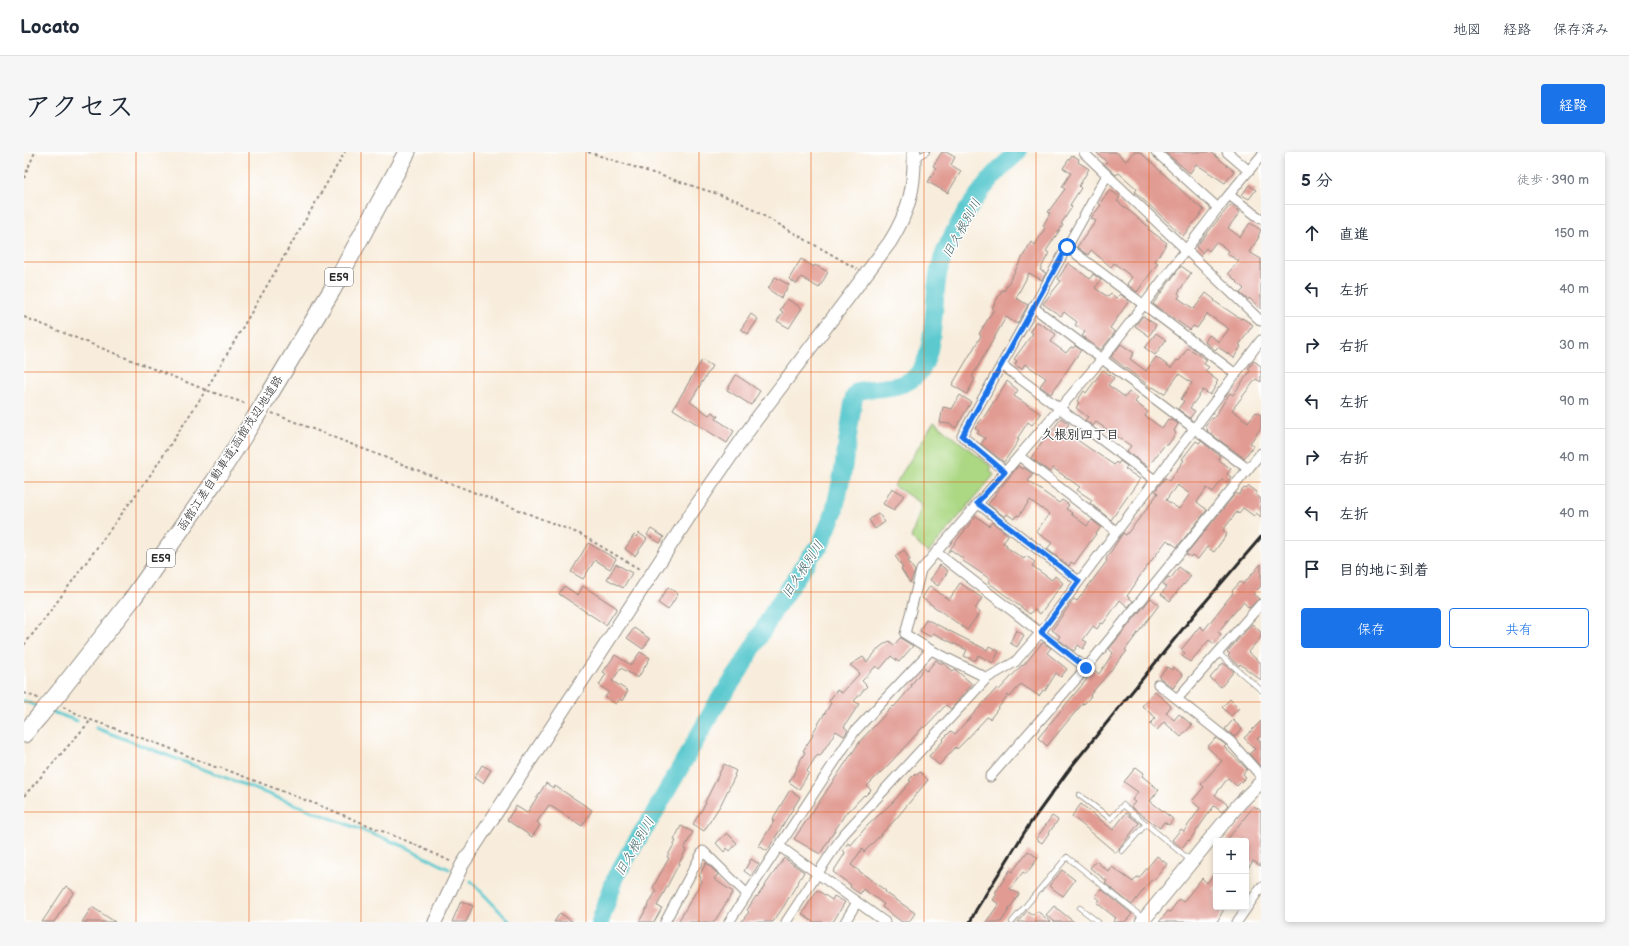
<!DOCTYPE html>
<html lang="ja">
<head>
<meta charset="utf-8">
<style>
  :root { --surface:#fff; --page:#f6f6f7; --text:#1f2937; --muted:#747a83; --line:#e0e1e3; --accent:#1a73e8 }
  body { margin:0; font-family:"Balsamiq Sans","Klee One",sans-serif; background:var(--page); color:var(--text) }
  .controls { position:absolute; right:12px; bottom:12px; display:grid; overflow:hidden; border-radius:4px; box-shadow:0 2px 6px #0003 }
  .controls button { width:36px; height:36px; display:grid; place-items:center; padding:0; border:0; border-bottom:1px solid var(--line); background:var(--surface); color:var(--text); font:20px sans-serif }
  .stop { position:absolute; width:12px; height:12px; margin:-9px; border:3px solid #1a73e8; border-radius:50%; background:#fff }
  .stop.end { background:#1a73e8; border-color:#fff; box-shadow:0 1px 4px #0008 }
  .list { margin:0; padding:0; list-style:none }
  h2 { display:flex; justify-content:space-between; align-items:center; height:52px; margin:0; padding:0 16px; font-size:17px }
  h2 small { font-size:13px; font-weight:400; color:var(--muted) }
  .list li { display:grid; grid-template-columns:26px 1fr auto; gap:12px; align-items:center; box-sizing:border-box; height:56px; padding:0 16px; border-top:1px solid var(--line) }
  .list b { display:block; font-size:15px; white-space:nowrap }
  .list em { font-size:13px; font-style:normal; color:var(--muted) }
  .actions { display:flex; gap:8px; padding:12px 16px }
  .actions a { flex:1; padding:9px 0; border:1px solid var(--accent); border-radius:4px; text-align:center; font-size:14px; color:var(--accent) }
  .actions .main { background:var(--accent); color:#fff }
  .icon { flex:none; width:22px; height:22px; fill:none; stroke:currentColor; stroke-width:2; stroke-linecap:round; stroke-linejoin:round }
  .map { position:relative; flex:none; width:1237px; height:770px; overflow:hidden; border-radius:4px }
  header { display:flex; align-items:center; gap:24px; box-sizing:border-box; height:56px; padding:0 20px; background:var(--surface); border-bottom:1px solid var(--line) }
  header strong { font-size:19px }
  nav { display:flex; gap:22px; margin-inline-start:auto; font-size:14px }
  .intro { display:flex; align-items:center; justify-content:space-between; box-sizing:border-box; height:96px; padding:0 24px }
  h1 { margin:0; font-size:28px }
  .button { padding:10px 18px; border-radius:4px; background:var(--accent); color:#fff; font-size:14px; font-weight:700 }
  main { display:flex; gap:24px; padding:0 24px }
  aside { flex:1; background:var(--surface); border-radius:4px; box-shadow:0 2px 6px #0003 }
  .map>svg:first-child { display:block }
</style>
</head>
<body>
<header>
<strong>Locato</strong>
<nav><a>地図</a><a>経路</a><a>保存済み</a></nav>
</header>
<div class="intro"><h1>アクセス</h1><a class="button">経路</a></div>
<main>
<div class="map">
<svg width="1237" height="770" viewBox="0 0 1237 770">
  <rect width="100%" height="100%" fill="#fff"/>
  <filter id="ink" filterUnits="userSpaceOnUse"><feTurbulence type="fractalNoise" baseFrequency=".025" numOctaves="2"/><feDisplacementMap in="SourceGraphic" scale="8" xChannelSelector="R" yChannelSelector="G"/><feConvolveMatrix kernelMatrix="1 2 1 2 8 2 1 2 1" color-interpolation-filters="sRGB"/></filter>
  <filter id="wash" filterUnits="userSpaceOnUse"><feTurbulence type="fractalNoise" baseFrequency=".012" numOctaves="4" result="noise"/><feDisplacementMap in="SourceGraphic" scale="16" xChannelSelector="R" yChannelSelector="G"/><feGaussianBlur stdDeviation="0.9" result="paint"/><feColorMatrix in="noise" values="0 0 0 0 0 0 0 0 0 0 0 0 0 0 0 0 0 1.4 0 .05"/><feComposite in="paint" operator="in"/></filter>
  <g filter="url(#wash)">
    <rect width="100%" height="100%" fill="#f8eddc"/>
    <polygon fill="#acd884" stroke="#6c8258" points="910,270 968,315 966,318 970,323 904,401 887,386 898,352 870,334"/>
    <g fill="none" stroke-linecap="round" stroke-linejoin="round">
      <g stroke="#5bc9cf" stroke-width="3">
        <polyline points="0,549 15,555"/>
        <polyline points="26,559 53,569"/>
        <polyline points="72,576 382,695 425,717"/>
        <polyline points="447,729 486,770"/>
      </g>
      <path stroke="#5bc9cf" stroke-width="18" d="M576,770L592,724L610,693L628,665L693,551L716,518L751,457L788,402L796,394L810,360L818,324L830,245L834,239C852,235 877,238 892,224C914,204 907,143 916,114C928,74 963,26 994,0"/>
    </g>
    <g id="blocks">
      <g fill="#e19b93" fill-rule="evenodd">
        <polygon points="918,0 922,0 931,5 927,13 937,19 924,41 904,30 912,16 909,14"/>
        <polygon points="1072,0 1092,0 1102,9 1110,0 1116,0 1170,50 1180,58 1159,84 1111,40 1113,37 1095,21 1092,23 1080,12 1083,10"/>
        <polygon points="1141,0 1187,0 1210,19 1201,31 1172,12 1166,21"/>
        <polygon points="1048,3 1055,7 1054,10 1065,17 1055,34 1057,36 1046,53 1048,55 1037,72 1039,73 1022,99 1025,101 1016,118 1022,121 1018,128 1005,121 992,146 1004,153 1003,155 993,172 982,165 948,225 951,227 943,242 928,233 957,184 955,182 970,157 968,156 978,138 980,139 1007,90 1011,93 1021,76 1019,74 1026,61 1024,60 1041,37 1038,35 1047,21 1039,16"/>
        <polygon points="1225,33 1232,38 1225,47 1218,43"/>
        <polygon points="1086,38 1096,45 1093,49 1125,75 1124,77 1143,91 1131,109 1134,111 1113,140 1103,132 1108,125 1090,111 1087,115 1067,98 1064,103 1053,95 1072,69 1067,66 1077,53 1075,52"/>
        <polygon points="1206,53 1216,60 1204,76 1216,85 1226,71 1237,78 1234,84 1235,85 1225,100 1237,107 1237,157 1225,146 1224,148 1216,141 1220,137 1204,121 1215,109 1203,102 1205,99 1192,90 1185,99 1182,96 1178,101 1172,95"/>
        <polygon points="777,107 790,115 791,113 804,120 795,136 777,125 773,132 765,127"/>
        <polygon points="1044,111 1066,127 1069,122 1077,128 1071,136 1084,145 1087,141 1092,146 1096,142 1105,149 1086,176 1091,180 1077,198 1058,184 1061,180 1051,173 1053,170 1040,160 1037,164 1019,152 1037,129 1034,127"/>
        <polygon points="1157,114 1167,121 1154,141 1156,143 1154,146 1170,157 1182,141 1191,148 1190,149 1217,167 1218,166 1229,173 1215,193 1217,194 1210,206 1194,195 1191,198 1181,190 1185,183 1195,190 1205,177 1183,162 1173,176 1169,174 1166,178 1129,152"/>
        <polygon points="751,125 765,133 757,146 744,137"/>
        <polygon points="763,147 778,156 765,176 753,169 759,160 756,158"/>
        <polygon points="727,162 734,167 724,182 717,177"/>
        <polygon points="1119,164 1132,173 1125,184 1111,174"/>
        <polygon points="1012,169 1032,182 1027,190 1042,201 1047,195 1049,196 1051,194 1057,198 1027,242 1016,234 1022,226 1001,212 998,217 991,213 993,209 990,207 1009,181 1006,179"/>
        <polygon points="1132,181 1142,188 1131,203 1121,196"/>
        <polygon points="1097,192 1110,201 1106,207 1122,219 1132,205 1147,216 1153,208 1155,209 1164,196 1183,208 1180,212 1185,215 1181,219 1194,229 1192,231 1193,232 1186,243 1179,238 1166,256 1171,259 1166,266 1154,257 1160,249 1157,247 1168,231 1155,222 1140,242 1129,235 1128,236 1087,205"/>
        <polygon points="678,208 688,214 666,250 685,263 688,260 694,264 692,267 710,279 703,291 649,257"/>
        <polygon points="1230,209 1237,214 1237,230 1232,227 1208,258 1224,270 1232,260 1237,263 1237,276 1226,291 1230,293 1220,306 1183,279 1184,278 1181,275 1187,266 1189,267 1206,241 1209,243 1226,219 1224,217"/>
        <polygon points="1079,218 1090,226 1084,233 1101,245 1105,240 1114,246 1111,250 1124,260 1121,264 1138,276 1144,267 1146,268 1147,267 1154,272 1150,279 1152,281 1144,293 1142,292 1139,295 1124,315 1103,299 1107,294 1072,270 1069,274 1061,268 1064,265 1052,256 1055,251 1053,249 1060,239 1062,241"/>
        <polygon points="712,223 736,239 727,253 703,238"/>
        <polygon points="983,229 994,238 990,244 1017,262 1008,273 1004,270 993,287 995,288 980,310 957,292 961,286 953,281 955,279 951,276 962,262"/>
        <polygon points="936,243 947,250 932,276 926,272 916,271 919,255 928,257"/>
        <polygon points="1037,266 1045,272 1040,279 1090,313 1092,310 1094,312 1096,309 1103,314 1101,317 1116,327 1087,368 1066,351 1068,348 1053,338 1056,335 1029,316 1026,320 1007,306 1024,281 1026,282"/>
        <path d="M1172,289L1175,291L1177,289L1196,304L1194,307L1207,317L1203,322L1207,325L1203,331L1198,328L1189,340L1183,336L1173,350L1183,358L1153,395L1143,388L1113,428H1114L1103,444L1109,449L1104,455L1096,448L1079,472L1077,471L1073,477L1069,474L1059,488L1063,490L1059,497L1054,493L1050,499L1034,487L1036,484L1028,478L1050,447L1053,449L1083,409L1082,407L1099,381L1102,383L1122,358L1134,341L1131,339L1141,326L1145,329L1160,308L1158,307ZM1153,333L1166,342L1155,357L1142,348Z"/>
        <polygon points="994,314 999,317 1000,316 1009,322 1004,329 1035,351 1038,348 1045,353 1042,357 1048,361 1047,362 1063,374 1068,368 1077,375 1050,412 1047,410 1045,414 1023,397 1028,391 1012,380 1025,362 1006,348 995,364 993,363 990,367 983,362 981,365 964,352"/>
        <polygon points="1225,334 1233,340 1231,342 1237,347 1237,365 1232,361 1230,364 1219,356 1214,362 1213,360 1199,378 1203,382 1190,400 1183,395 1174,407 1168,403 1167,405 1162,402 1212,341 1215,343 1220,336 1222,337"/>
        <polygon points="868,336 880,343 870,358 859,352"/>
        <polygon points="854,361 861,370 851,377 845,368"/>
        <polygon points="952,364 965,374 968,370 984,383 979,391 983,393 982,395 1000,407 1002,404 1011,410 1008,414 1028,428 1031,424 1039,431 1016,462 1010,457 1006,462 964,430 966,427 939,409 940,407 927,398 924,400"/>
        <polygon points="627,377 640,385 636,391 623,383"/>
        <polygon points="615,381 623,387 611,404 601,397 610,383 612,385"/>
        <polygon points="564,391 592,407 586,417 571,408 559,427 547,420"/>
        <polygon points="880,398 886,408 884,409 891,419 886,431 877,417 879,416 871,404"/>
        <polygon points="592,412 608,421 599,436 583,427"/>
        <polygon points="1237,412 1237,434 1229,442 1235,447 1225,456 1219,450 1194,480 1197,482 1190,492 1185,488 1166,510 1158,504 1161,501 1157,498 1176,474 1180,478 1209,441 1208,439 1216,430 1219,432"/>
        <polygon points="916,413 924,419 914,434 906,428"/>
        <polygon points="1155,415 1167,424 1160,433 1159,432 1146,449 1137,442 1143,435 1139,432 1144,425 1147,426"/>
        <polygon points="936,431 958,446 951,457 956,460 943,478 898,446 906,434 925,448"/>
        <polygon points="540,434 554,443 559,434 593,456 582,473 535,442"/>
        <polygon points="644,435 654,442 644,458 634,451"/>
        <polygon points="1127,446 1135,453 1101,498 1103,499 1066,543 1067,544 1060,552 1059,551 1023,594 1014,586 1063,527 1062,526 1069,517 1075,522 1089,501 1085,497"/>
        <polygon points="902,467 963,498 965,494 975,499 969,511 954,503 952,508 949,508 940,504 943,498 909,481 907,485 896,479"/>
        <polygon points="1228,472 1237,480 1237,485 1224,500 1237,511 1237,528 1216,512 1215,514 1204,504 1206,502 1203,500"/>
        <polygon points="610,476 626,487 619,497 603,486"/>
        <polygon points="992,478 1000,483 993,495 986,491"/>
        <polygon points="876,486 889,494 875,510 867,504 856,517 852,514 838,529 843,534 830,549 835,552 820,575 824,578 820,584 812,579 796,604 794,603 791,606 783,619 785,621 775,637 765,630 773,617 772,616 781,600 779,599 789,583 788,582 807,551 805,549 813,538 818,541 836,521 826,513 839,505 843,510 856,495 865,489 870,493"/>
        <polygon points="1018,491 1020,491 1027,496 1023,501 1043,517 1037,525 1032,521 1021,539 1019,538 1015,544 997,532 986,545 984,543 966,567 963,565 942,588 933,597 932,595 915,613 905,604 920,588 919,587 927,579 931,582 973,536 975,538 998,513 999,514"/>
        <polygon points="616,500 626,506 614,526 597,516 588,529 604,539 598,549 596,547 592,552 581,545 585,540 575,533 582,522 579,520 591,503 607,513"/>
        <polygon points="912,508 916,511 919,511 929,519 931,517 948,532 927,557 922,553 902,574 898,576 867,610 843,634 847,638 841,644 840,643 824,660 823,659 796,702 770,687 837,588 869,554 870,555 888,534 887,533 900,516 903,519"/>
        <polygon points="1199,511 1210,519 1197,535 1186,526"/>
        <polygon points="1143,515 1148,518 1150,515 1159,523 1149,536 1135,525"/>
        <polygon points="1131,539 1147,554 1142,561 1150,568 1155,562 1168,573 1157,585 1140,570 1133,578 1126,572 1132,566 1118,554"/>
        <polygon points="1206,547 1215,556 1207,564 1198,555"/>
        <polygon points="1209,568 1218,577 1210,585 1201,577"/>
        <polygon points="1237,569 1237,584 1233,587 1237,590 1237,615 1225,602 1231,597 1220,586"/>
        <polygon points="1192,586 1202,593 1200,595 1223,617 1219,622 1222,625 1213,634 1204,626 1191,643 1204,653 1198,660 1190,654 1165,689 1164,688 1158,696 1148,688 1157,677 1160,679 1176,656 1168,649 1180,635 1177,632 1198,609 1183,595"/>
        <polygon points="700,612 712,619 710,623 711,624 697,652 680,679 669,672 682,651 681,650"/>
        <polygon points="458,613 467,618 459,631 450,626"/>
        <polygon points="1112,615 1120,621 1118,624 1135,638 1126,649 1149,667 1145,673 1140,670 1136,676 1107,655 1111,650 1108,648 1114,640 1100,630"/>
        <polygon points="896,620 904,628 870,669 840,700 838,697 827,713 862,739 861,740 891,761 885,770 878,770 858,755 860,752 839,737 836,742 826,735 827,733 809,720 820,703 821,700 819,698 824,691 827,693 843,674 871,648 887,629 885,628 891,622 893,623"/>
        <polygon points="522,631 529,636 531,634 568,658 558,674 525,653 513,670 516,673 508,685 483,668 492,654 503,661"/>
        <polygon points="766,638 776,645 743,699 735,694 750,669 748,668"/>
        <polygon points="1057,652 1089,678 1102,661 1115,671 1092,701 1048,664"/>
        <polygon points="1230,654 1237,659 1237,714 1229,709 1222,719 1222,689 1202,689"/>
        <polygon points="1028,664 1034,668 1018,691 1012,687"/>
        <polygon points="657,674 669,680 660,697 662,698 633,754 638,756 630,770 615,770 632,739 629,735 645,706 643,705 652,689 650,688"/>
        <polygon points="703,681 713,691 706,699 703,696 700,700 692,691"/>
        <polygon points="1004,699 1014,706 1002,722 999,720 986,737 995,742 977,770 962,770 975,752 969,748 973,742 971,741 986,718 988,720"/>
        <polygon points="1133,704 1143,712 1130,728 1128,727 1108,753 1081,731 1083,729 1066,716 1072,709 1085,720 1088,715 1109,730 1113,725 1115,726"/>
        <polygon points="760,706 780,720 760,754 749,770 717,770 725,760 723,758 732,744 733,745"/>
        <polygon points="727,707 735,712 727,724 720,719"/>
        <polygon points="682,711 694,722 690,727 709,740 690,770 654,770 678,729 676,727 677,725 675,724"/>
        <polygon points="1038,718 1051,728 1039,744 1025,734"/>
        <polygon points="1192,719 1192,732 1188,737 1192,740 1192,755 1201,755 1193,770 1135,770 1144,759 1146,760 1155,747 1159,750 1178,726 1183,731"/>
        <polygon points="42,734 50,740 30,770 18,770"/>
        <polygon points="1077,737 1108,762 1101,770 1089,770 1092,766 1073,751 1076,748 1071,744"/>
        <polygon points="793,738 808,748 810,744 821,750 809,770 789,770 778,762"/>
        <polygon points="437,749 449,754 442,770 428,770"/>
        <polygon points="1030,754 1050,770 1031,770 1022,763"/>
        <polygon points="68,755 91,770 58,770"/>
        <polygon points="1003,759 1009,763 1013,759 1027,770 994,770"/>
        <polygon points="536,761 549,770 530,770"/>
      </g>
    </g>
  </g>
  <g filter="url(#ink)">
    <use href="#blocks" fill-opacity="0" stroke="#928c84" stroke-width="1"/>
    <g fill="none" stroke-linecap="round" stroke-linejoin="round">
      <g stroke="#928c84" stroke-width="6">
        <g id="lane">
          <polyline points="892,6 903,0"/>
          <polyline points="1194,501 1237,538"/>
          <polyline points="1055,643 1087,667 1099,653 1167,709"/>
          <polyline points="1098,699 1122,672"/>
          <polyline points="1056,756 1074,770"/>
          <polyline points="988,770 1043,705 1119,766"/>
        </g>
      </g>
      <g stroke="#928c84" stroke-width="11">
        <g id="street">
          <polyline points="1132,0 1194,56"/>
          <polyline points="1203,0 1225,19"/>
          <polyline points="1060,1 1237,169"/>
          <polyline points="1205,43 1237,67"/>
          <polyline points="1043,95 1212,222"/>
          <polyline points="1009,155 1224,317"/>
          <polyline points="978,213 1131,328"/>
          <polyline points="995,304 1092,379"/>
          <polyline points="981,319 938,284 1083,23"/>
          <polyline points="953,351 1055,429"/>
          <polyline points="912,400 1062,516"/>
          <polyline points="963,526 907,498 881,482 897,418 1078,207 1194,56 1237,4"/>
          <polyline points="1134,532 1206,589 1237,624"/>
          <polyline points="1153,547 1237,452"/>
          <polyline points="966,625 1062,516 1237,301"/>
          <polyline points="755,694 861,770"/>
          <polyline points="641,770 679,699 723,742"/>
          <polyline points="705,770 831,579 907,498"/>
          <polyline points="762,770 819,683 963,526 991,510 1017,480 1237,188"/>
          <polyline points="821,770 833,750"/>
          <polyline points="1213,770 1237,735"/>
        </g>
      </g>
      <g stroke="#928c84" stroke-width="15">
        <g id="secondary">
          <path d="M411,770L438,713L670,357L731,269L866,90C885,59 891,36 890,0"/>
          <polyline points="1118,770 1215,652 1237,630"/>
        </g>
      </g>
      <g stroke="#928c84" stroke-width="19">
        <g id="highway">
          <polyline points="242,248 308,138 383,0"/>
          <polyline points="36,539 109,446 190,330 231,266"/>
          <polyline points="0,582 17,562"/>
        </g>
      </g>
      <g stroke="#928c84" stroke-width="2" stroke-dasharray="3 3" stroke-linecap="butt">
        <polyline points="564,0 712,48 833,117"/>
        <polyline points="0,26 11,0"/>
        <polyline points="0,165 182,238 223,252"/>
        <polyline points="248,261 556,382 617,418"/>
        <polyline points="0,493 19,469 127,322 182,238 321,0"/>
        <polyline points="0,541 14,546"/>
        <polyline points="39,555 67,568 140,594 191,615 195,615 302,656 385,690 428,710"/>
        <polyline points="0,644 67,568"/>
      </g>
      <use href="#lane" stroke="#fff" stroke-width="4.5"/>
      <use href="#street" stroke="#fff" stroke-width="9"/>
      <use href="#secondary" stroke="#fff" stroke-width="13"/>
      <use href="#highway" stroke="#fff" stroke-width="17"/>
      <polyline stroke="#2b2b2b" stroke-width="3" points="946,770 952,758 1005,673 1047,615 1170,463 1237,385"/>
      <g stroke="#928c84" stroke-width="19" stroke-linecap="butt">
        <g id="highway-bridge">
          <polyline points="231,266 242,248"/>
          <polyline points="17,562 36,539"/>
        </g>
      </g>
      <use href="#highway-bridge" stroke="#fff" stroke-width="17"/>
    </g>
  </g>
  <g fill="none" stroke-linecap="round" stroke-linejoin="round" filter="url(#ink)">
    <polyline stroke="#1a73e8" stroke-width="5" points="1043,95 938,284 981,320 953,351 1055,429 1017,480 1062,516"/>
  </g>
  <path fill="none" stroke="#e8590c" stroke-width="1" stroke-opacity="0.55" d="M112,0V770M225,0V770M337,0V770M450,0V770M562,0V770M675,0V770M787,0V770M900,0V770M1012,0V770M1125,0V770M0,110H1237M0,220H1237M0,330H1237M0,440H1237M0,550H1237M0,660H1237"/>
  <g text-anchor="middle" stroke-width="3" stroke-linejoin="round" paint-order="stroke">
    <g fill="#fff" stroke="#6b6b6b" stroke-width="1">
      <rect x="301" y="116" width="28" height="18" rx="3"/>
      <rect x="123" y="397" width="28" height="18" rx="3"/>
    </g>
    <g font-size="11" font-weight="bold" fill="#2b2b2b">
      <text x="315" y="129">E59</text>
      <text x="137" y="410">E59</text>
    </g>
    <g font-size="12" fill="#2b2b2b" stroke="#fff">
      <text transform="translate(206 301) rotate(-57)" y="4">函館江差自動車道;函館茂辺地道路</text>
    </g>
    <g font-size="13" font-style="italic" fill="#3c6264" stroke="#fff">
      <text transform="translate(937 76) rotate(-61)" y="5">旧久根別川</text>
      <text transform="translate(778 417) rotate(-57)" y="5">旧久根別川</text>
      <text transform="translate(610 694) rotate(-60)" y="5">旧久根別川</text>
    </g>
    <g font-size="13" font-weight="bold" fill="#2b2b2b" stroke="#fff">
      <text x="1056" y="287">久根別四丁目</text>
    </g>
  </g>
</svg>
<div class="controls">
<button>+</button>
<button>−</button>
</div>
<div class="stop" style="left:1043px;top:95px"></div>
<div class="stop end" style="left:1062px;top:516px"></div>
</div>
<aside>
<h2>5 分<small>徒歩 · 390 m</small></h2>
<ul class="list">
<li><svg class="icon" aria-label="ahead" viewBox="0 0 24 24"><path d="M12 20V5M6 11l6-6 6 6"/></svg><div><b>直進</b></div><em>150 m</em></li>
<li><svg class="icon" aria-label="left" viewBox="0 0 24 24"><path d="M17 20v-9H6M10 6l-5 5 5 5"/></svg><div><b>左折</b></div><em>40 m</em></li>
<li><svg class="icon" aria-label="right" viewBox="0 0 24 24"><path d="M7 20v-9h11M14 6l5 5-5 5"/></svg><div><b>右折</b></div><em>30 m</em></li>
<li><svg class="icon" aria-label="left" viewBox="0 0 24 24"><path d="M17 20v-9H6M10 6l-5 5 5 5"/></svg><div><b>左折</b></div><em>90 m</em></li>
<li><svg class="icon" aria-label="right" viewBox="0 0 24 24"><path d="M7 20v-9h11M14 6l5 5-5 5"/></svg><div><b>右折</b></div><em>40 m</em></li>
<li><svg class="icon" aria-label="left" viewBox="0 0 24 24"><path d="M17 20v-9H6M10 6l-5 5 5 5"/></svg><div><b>左折</b></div><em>40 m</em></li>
<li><svg class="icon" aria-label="arrive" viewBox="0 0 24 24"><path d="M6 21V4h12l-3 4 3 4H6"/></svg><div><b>目的地に到着</b></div></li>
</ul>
<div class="actions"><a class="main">保存</a><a>共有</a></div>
</aside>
</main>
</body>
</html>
